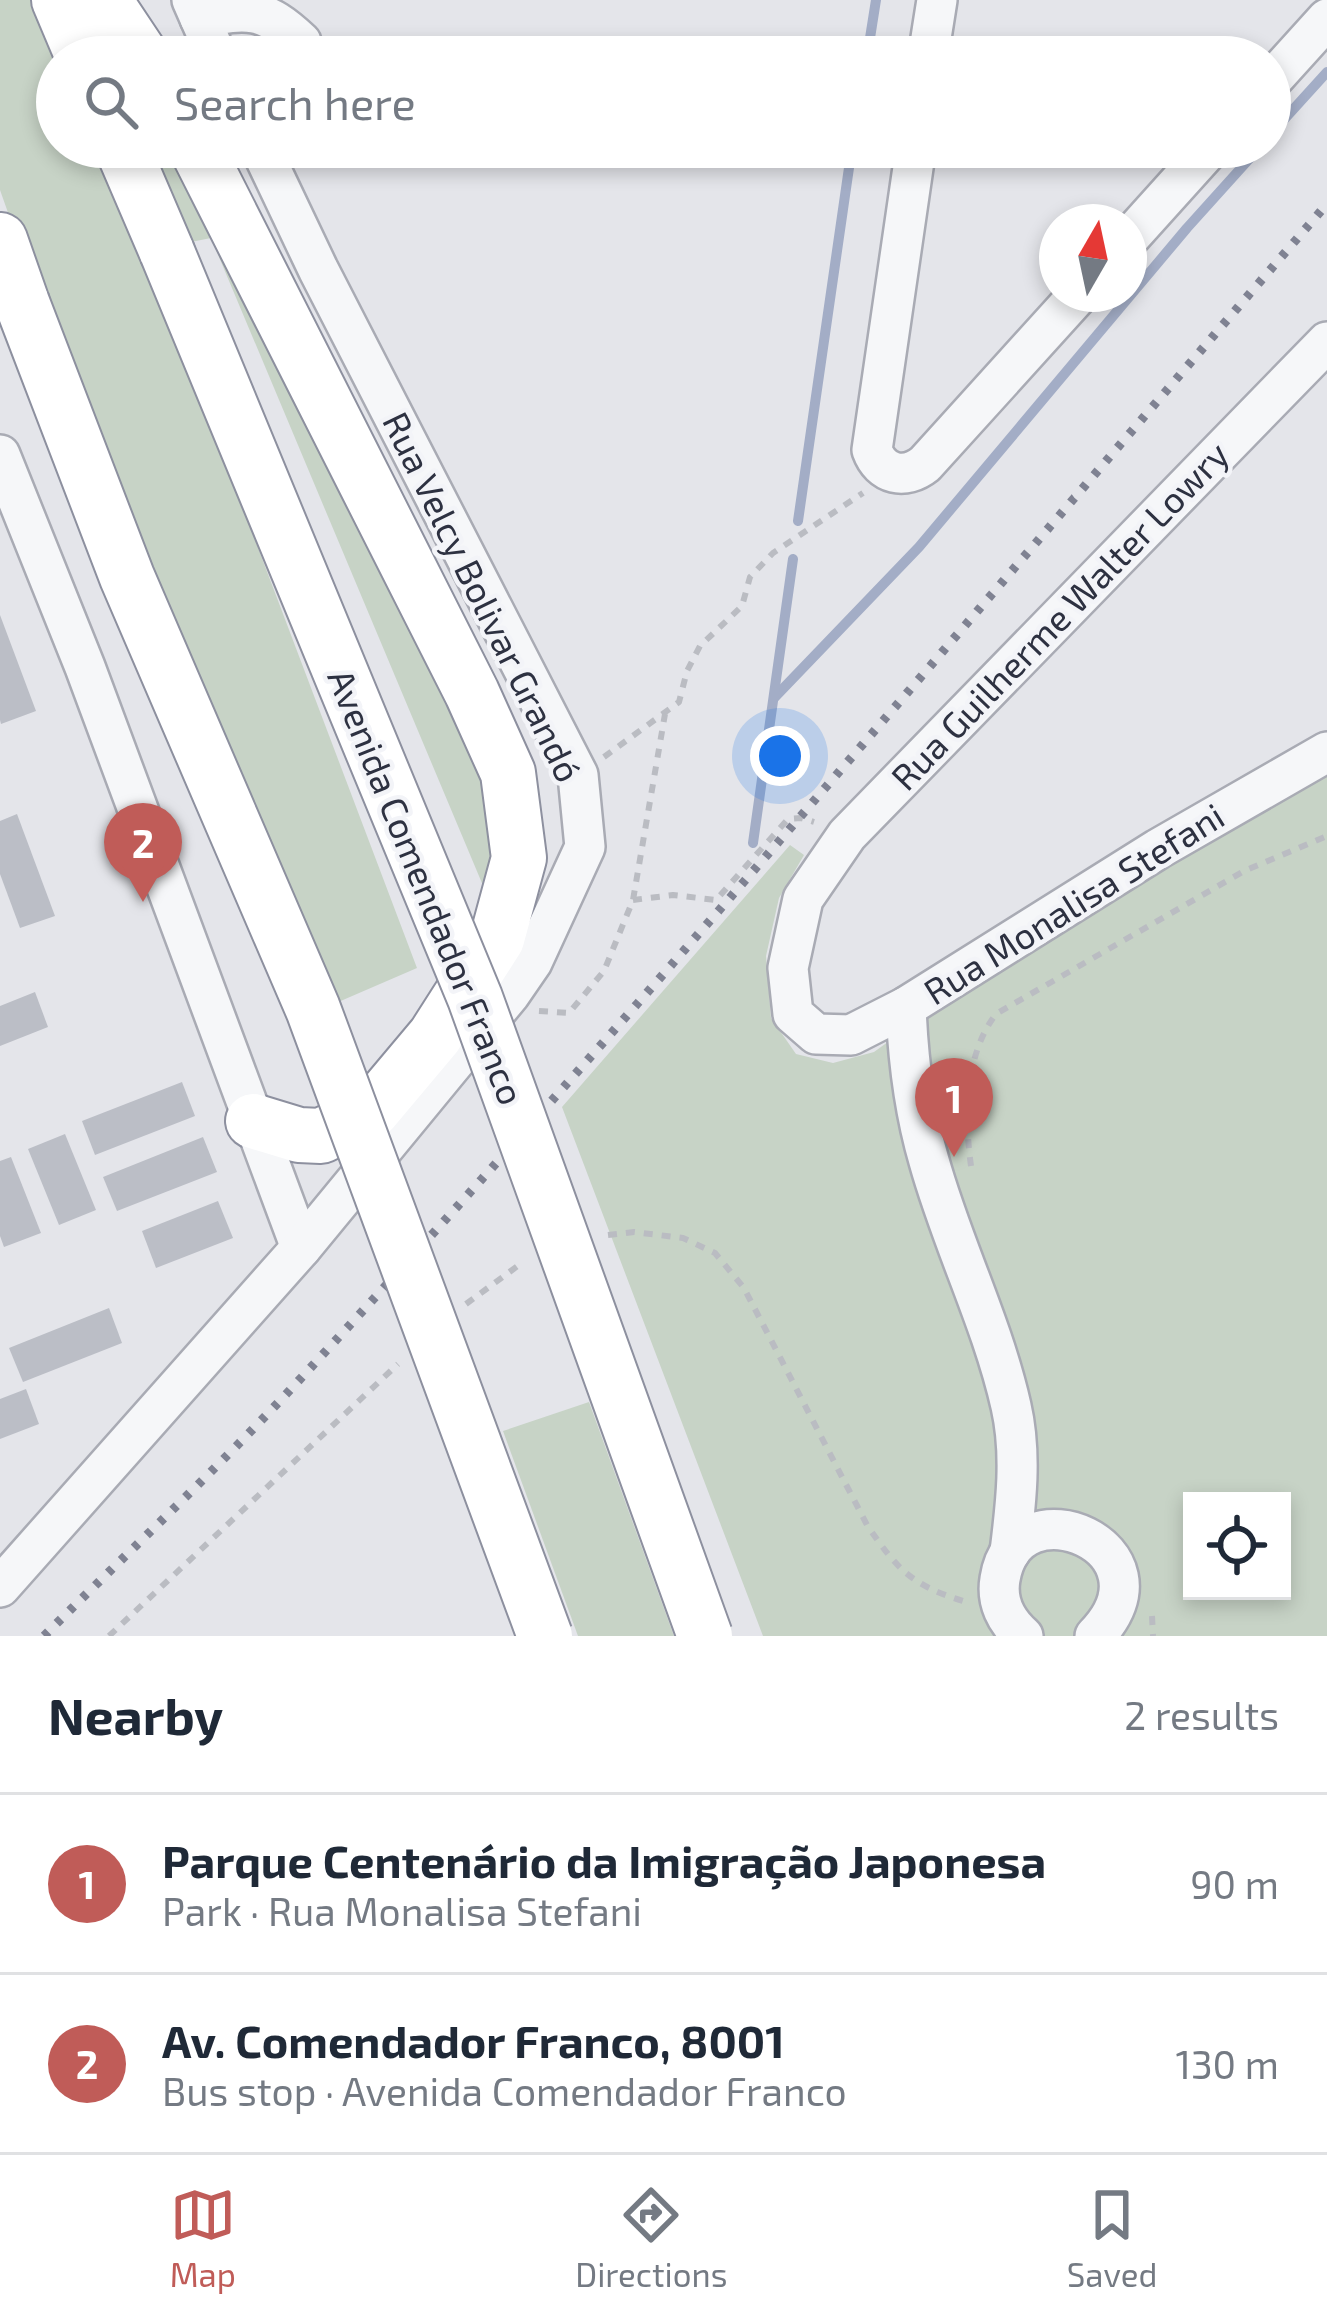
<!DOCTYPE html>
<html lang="en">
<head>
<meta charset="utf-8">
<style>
  :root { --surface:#fff; --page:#f2f2f3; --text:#1f2937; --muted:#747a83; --line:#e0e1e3; --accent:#c05c58 }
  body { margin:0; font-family:"Exo 2",sans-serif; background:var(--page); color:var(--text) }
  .controls { position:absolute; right:36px; bottom:36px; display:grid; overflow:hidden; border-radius:0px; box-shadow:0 6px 18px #0003 }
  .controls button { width:108px; height:108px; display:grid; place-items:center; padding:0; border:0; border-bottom:3px solid var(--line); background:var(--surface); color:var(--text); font:60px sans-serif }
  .compass { position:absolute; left:1039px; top:204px; width:108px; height:108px; border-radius:50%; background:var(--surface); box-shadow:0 6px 18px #0003; rotate:9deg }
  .you { position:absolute; left:780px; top:756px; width:42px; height:42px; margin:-30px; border:9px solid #fff; border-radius:50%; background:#1a73e8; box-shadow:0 0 0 18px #1a73e833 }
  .badge { display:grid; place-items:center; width:78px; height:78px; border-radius:50%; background:var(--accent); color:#fff; font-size:39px; font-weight:700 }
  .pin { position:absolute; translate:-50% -99px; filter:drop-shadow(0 3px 6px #0008) }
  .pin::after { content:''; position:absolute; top:63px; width:42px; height:36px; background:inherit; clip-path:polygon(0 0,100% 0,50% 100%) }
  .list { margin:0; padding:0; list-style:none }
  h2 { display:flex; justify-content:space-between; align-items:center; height:156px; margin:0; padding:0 48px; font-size:51px }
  h2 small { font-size:39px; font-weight:400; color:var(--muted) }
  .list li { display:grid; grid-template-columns:78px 1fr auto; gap:36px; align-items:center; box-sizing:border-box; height:180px; padding:0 48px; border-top:3px solid var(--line) }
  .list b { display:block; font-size:45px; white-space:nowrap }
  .list p { margin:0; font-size:39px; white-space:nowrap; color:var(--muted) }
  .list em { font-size:39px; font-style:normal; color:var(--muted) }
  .icon { flex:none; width:66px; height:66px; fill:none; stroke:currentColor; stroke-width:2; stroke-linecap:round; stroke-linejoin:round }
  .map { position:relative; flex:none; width:1327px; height:1636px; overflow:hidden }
  .search { position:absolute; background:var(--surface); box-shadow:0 6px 18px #0003; left:36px; right:36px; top:36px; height:132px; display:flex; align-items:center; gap:30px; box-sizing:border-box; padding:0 42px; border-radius:66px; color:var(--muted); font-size:45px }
  .sheet { height:516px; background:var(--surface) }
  nav { display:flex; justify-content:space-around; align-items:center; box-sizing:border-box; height:168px; border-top:3px solid var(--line); background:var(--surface); font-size:33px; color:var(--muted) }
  nav a { display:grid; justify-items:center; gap:6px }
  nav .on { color:var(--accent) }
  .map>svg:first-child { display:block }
</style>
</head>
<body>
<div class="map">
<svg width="1327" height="1636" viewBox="0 0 1327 1636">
  <rect width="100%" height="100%" fill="#e4e5ea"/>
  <g fill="#c7d3c6" fill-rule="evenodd">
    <polygon points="0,0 38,0 57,57 57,147 101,147 145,249 417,968 336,1003 40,303 0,190"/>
    <polygon points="151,147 179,147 514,834 492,907 211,238 191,242"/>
    <path d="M1327,770V1636H763L562,1107L790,845L804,855L779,898L766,956L771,1018L796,1054L833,1063L874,1052L981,975ZM1192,1501H1282V1591H1192Z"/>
    <polygon points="589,1402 674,1636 578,1636 503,1431"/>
  </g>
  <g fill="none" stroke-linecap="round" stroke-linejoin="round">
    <g stroke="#a3adc6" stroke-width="10">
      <polyline points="867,57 876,0"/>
      <polyline points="1270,135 1327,72"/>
      <polyline points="798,521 852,147"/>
      <polyline points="774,698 919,547 1187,228 1260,147"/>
      <polyline points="753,843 793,559"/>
    </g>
  </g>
  <g fill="#bbbec6">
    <polygon points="0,615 36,711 1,724 0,720"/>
    <polygon points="17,814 55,916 20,928 0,874 0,821"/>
    <polygon points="35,992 48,1027 0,1046 0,1006"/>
    <polygon points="182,1082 195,1116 95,1155 82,1121"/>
    <polygon points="65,1134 96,1210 59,1225 28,1149"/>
    <polygon points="203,1137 217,1172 117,1211 103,1177"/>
    <polygon points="11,1157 41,1233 4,1247 0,1236 0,1161"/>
    <polygon points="218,1201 233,1238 156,1268 142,1231"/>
    <polygon points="109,1308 122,1343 23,1382 9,1348"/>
    <polygon points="26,1389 39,1424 0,1439 0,1399"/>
  </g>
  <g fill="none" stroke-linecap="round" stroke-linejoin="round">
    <g stroke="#a9abb4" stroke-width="44">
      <g id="minor">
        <polyline points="192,0 217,57"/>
        <path d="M200,18C248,8 264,7 301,42L300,57"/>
        <polyline points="928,57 937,0"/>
        <polyline points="1270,82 1327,19"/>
        <path d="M916,147L872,450C881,475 905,480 925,464L1079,294"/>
        <polyline points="1129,238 1211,147"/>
        <polyline points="1327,342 847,835 803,899 788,968 793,1014 816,1034 851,1035 906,1007 1158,849 1327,752"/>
        <polyline points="0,455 85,667 301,1248"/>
        <path d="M906,1007C908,1060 914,1110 929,1161C952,1244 992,1322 1011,1406C1022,1454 1016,1504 1010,1552"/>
        <polyline points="0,1587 301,1248 510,994 532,962 585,847 578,775 318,269 260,147"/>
        <path d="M1023,1636C1006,1621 996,1602 1000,1579C1016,1478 1180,1549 1095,1636"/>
      </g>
    </g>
    <g stroke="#8d909f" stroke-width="58">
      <g id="highway">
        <polyline points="59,0 83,57"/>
        <polyline points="104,0 142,57"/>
        <polyline points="122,147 167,252"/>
        <polyline points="196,147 472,693 508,773 519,858 497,939 435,1036 372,1111 321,1136 299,1135 253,1121"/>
        <polyline points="0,240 22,303"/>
      </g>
    </g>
    <g stroke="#babcc2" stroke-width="6" stroke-dasharray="9 9" stroke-linecap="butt">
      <polyline points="604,757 679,702 687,671 700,646 742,606 750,577 773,553 863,493"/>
      <polyline points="633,900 673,895 716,900 788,819 801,818 814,822"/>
      <polyline points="539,1011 569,1013 604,971 633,900 665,714"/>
      <path d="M971,1166C964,1116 965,1054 996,1014L1244,871L1327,836"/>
      <path d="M608,1235L634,1232L683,1238L715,1253L744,1288L867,1525C897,1569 911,1585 963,1601"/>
      <polyline points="466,1304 523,1262"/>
      <polyline points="1152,1616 1153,1636"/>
      <polyline points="109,1636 398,1364"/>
    </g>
    <use href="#minor" stroke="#f6f7f9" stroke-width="39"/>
    <use href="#highway" stroke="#fff" stroke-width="54"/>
    <path stroke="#7f8292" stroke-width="9" stroke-dasharray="6 12" stroke-linecap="butt" d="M44,1636C126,1554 211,1475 290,1390C647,1004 984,601 1327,204"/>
    <g stroke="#8d909f" stroke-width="58" stroke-linecap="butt">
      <g id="highway-bridge">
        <polyline points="167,252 475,998 705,1636"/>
        <polyline points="22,303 127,577 313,1009 545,1636"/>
      </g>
    </g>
    <use href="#highway-bridge" stroke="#fff" stroke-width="54"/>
  </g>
  <g text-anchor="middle" stroke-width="9" stroke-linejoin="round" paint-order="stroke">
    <g font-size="36" fill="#2d3141" stroke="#f3f4f8">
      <text transform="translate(482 597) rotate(64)" y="13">Rua Velcy Bolivar Grandó</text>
      <text transform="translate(1060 616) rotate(-46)" y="13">Rua Guilherme Walter Lowry</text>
      <text transform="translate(426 887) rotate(68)" y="13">Avenida Comendador Franco</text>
      <text transform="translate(1074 904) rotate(-32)" y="13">Rua Monalisa Stefani</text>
    </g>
  </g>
</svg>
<div class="controls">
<button><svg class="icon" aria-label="locate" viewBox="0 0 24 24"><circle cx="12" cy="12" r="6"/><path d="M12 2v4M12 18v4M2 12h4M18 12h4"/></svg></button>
</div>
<svg class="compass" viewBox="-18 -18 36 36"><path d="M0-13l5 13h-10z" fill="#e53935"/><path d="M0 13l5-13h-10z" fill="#747a83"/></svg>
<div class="you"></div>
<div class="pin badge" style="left:954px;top:1157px">1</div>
<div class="pin badge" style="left:143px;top:902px">2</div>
<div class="search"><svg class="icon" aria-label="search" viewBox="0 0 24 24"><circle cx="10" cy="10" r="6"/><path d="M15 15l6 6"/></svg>Search here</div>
</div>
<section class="sheet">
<h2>Nearby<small>2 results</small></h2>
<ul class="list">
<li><span class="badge">1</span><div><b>Parque Centenário da Imigração Japonesa</b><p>Park · Rua Monalisa Stefani</p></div><em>90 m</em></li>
<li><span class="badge">2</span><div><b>Av. Comendador Franco, 8001</b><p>Bus stop · Avenida Comendador Franco</p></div><em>130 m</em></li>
</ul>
</section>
<nav>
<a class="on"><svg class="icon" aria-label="map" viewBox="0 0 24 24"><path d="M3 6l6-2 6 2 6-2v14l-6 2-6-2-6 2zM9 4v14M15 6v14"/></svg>Map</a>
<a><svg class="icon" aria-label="directions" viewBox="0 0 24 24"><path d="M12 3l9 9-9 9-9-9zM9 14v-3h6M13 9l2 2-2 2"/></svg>Directions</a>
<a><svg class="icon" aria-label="saved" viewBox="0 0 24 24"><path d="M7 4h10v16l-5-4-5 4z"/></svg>Saved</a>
</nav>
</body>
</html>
